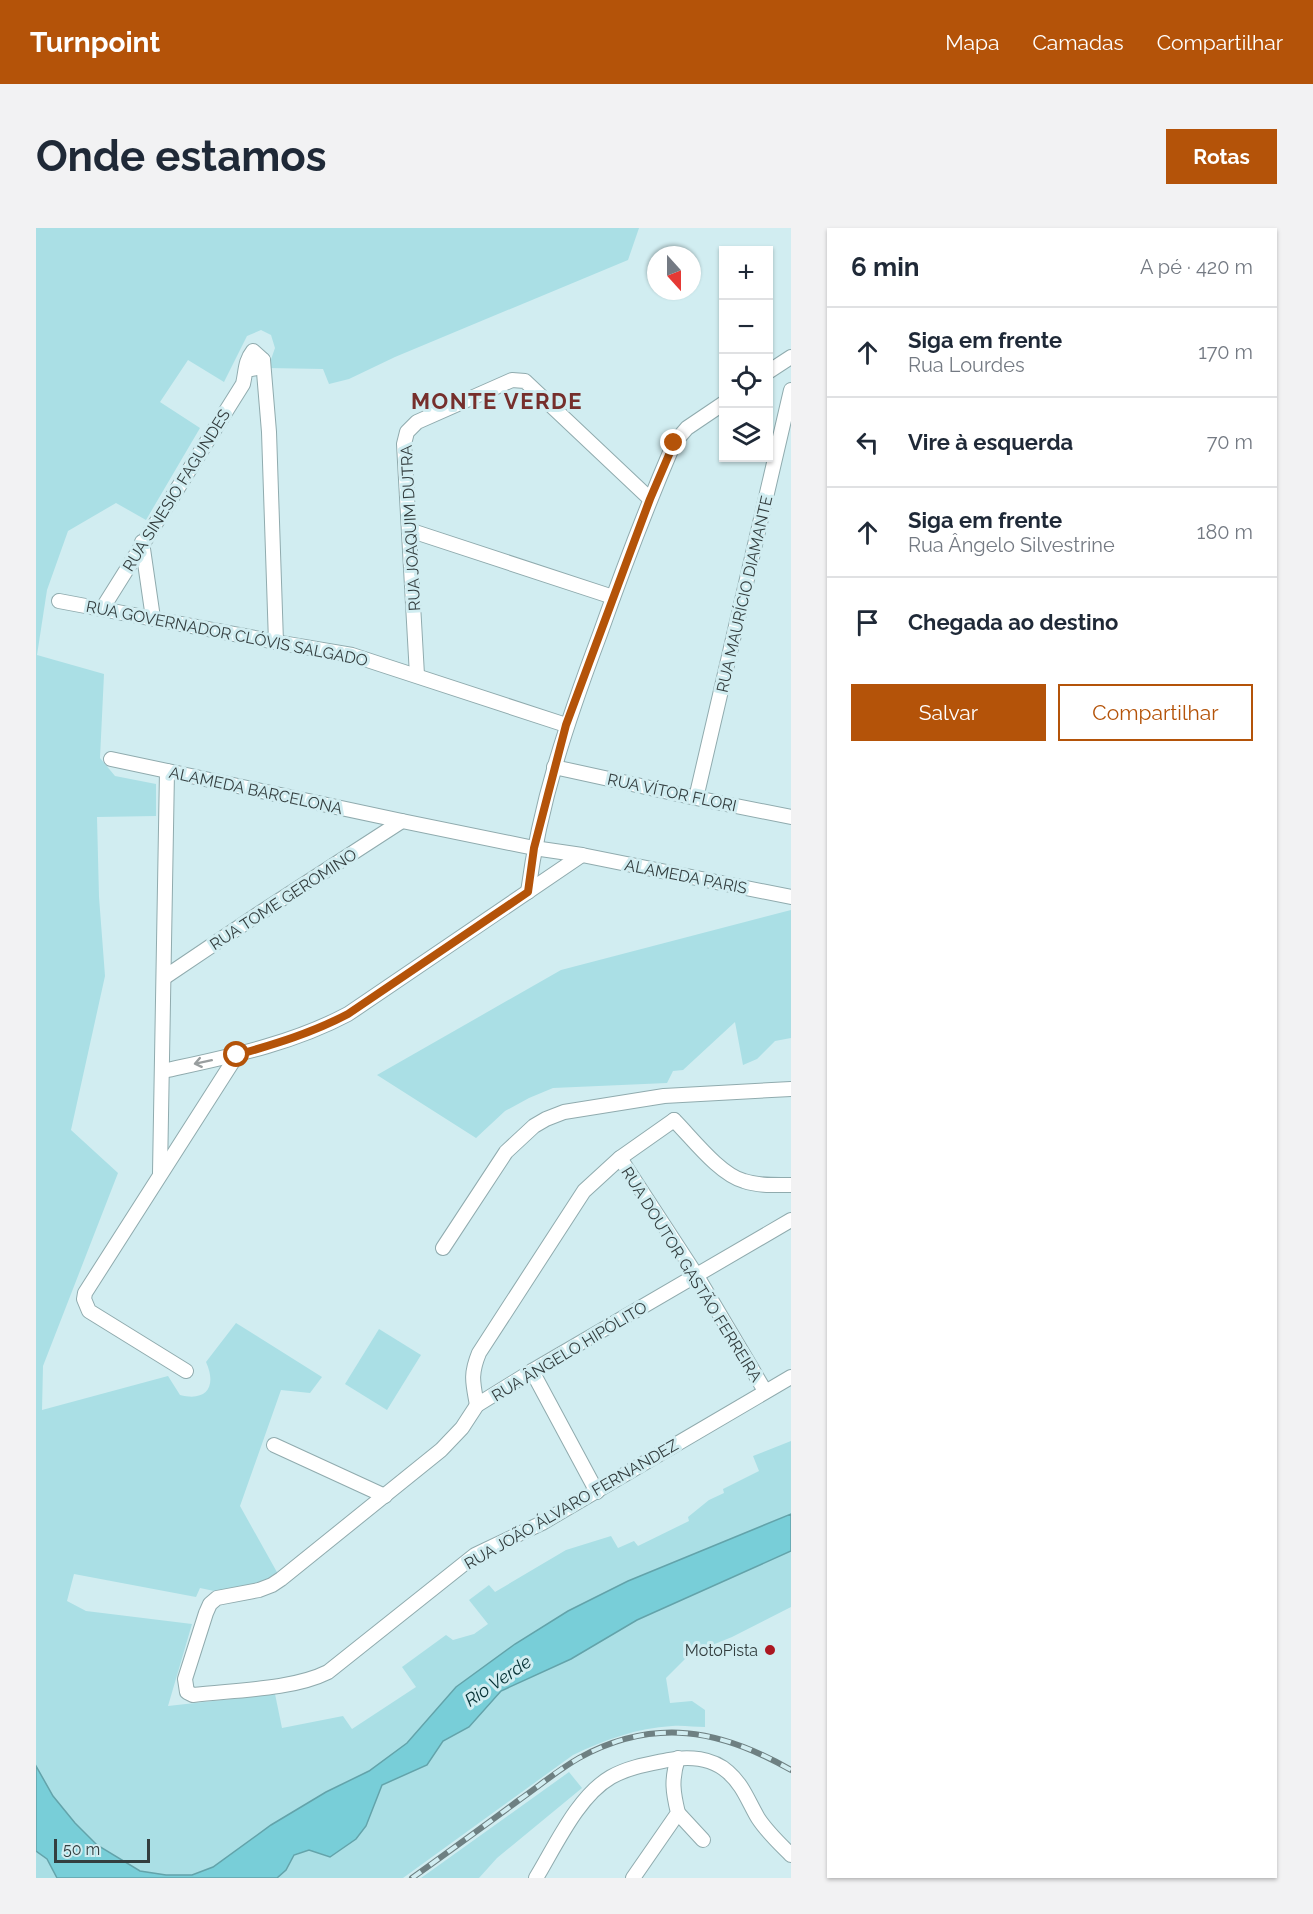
<!DOCTYPE html>
<html lang="pt">
<head>
<meta charset="utf-8">
<style>
  :root { --surface:#fff; --page:#f2f2f3; --text:#1f2937; --muted:#747a83; --line:#e0e1e3; --accent:#b45309 }
  body { margin:0; font-family:Raleway,sans-serif; background:var(--page); color:var(--text) }
  .controls { position:absolute; right:18px; top:18px; display:grid; overflow:hidden; border-radius:0px; box-shadow:0 2px 4px #0004 }
  .controls button { width:54px; height:54px; display:grid; place-items:center; padding:0; border:0; border-bottom:2px solid var(--line); background:var(--surface); color:var(--text); font:30px sans-serif }
  .compass { position:absolute; left:611px; top:18px; width:54px; height:54px; border-radius:50%; background:var(--surface); box-shadow:0 2px 4px #0004; rotate:159deg }
  .scale { position:absolute; left:18px; bottom:15px; width:96px; box-sizing:border-box; padding-left:6px; border:3px solid #333e3f; border-top:0; font-size:16px; line-height:21px; white-space:nowrap; color:#333e3f; -webkit-text-stroke:4px #d1edf1; paint-order:stroke }
  .stop { position:absolute; width:18px; height:18px; margin:-14px; border:4px solid #b45309; border-radius:50%; background:#fff }
  .stop.end { background:#b45309; border-color:#fff; box-shadow:0 2px 6px #0008 }
  .list { margin:0; padding:0; list-style:none }
  h2 { display:flex; justify-content:space-between; align-items:center; height:78px; margin:0; padding:0 24px; font-size:26px }
  h2 small { font-size:20px; font-weight:400; color:var(--muted) }
  .list li { display:grid; grid-template-columns:39px 1fr auto; gap:18px; align-items:center; box-sizing:border-box; height:90px; padding:0 24px; border-top:2px solid var(--line) }
  .list b { display:block; font-size:22px; white-space:nowrap }
  .list p { margin:0; font-size:20px; white-space:nowrap; color:var(--muted) }
  .list em { font-size:20px; font-style:normal; color:var(--muted) }
  .actions { display:flex; gap:12px; padding:18px 24px }
  .actions a { flex:1; padding:14px 0; border:2px solid var(--accent); border-radius:0px; text-align:center; font-size:21px; color:var(--accent) }
  .actions .main { background:var(--accent); color:#fff }
  .icon { flex:none; width:33px; height:33px; fill:none; stroke:currentColor; stroke-width:2; stroke-linecap:round; stroke-linejoin:round }
  .map { position:relative; flex:none; width:755px; height:1650px; overflow:hidden; border-radius:0px }
  header { display:flex; align-items:center; gap:36px; box-sizing:border-box; height:84px; padding:0 30px; background:var(--accent); color:#fff }
  header strong { font-size:28px }
  nav { display:flex; gap:33px; margin-inline-start:auto; font-size:21px }
  .intro { display:flex; align-items:center; justify-content:space-between; box-sizing:border-box; height:144px; padding:0 36px }
  h1 { margin:0; font-size:42px }
  .button { padding:15px 27px; border-radius:0px; background:var(--accent); color:#fff; font-size:21px; font-weight:700 }
  main { display:flex; gap:36px; padding:0 36px }
  aside { flex:1; background:var(--surface); border-radius:0px; box-shadow:0 2px 4px #0004 }
  .map>svg:first-child { display:block }
</style>
</head>
<body>
<header>
<strong>Turnpoint</strong>
<nav><a>Mapa</a><a>Camadas</a><a>Compartilhar</a></nav>
</header>
<div class="intro"><h1>Onde estamos</h1><a class="button">Rotas</a></div>
<main>
<div class="map">
<svg width="755" height="1650" viewBox="0 0 755 1650">
  <rect width="100%" height="100%" fill="#d1edf1"/>
  <g fill="#aadfe5">
    <path d="M0,0H603L592,32L359,129L313,151L293,156L287,141L232,140L239,120L235,107L225,102L211,108L188,154L152,132L124,174L164,200L110,292L80,275L32,303L11,362L1,427L68,446L64,530L79,548L120,556V588L61,589L63,669L69,748L35,902L82,945L7,1138L6,1182L132,1148L144,1167C171,1174 181,1158 170,1134L200,1095L286,1149L274,1165L245,1162L204,1278L242,1346L223,1358H206L183,1364L164,1360L160,1369L38,1346L31,1373L50,1383L156,1396L132,1478L239,1466L246,1500L307,1488L316,1501L380,1459L366,1439L410,1407L417,1412L438,1406L452,1396L433,1372L453,1357L459,1364L530,1322L575,1308L582,1320L598,1313L602,1318L653,1293L652,1289L673,1272L688,1265L687,1261L723,1243L717,1228L755,1213V1286L592,1353L479,1416L420,1459L371,1515L333,1543L290,1564L235,1597L177,1639L156,1647H130L104,1643L61,1617L39,1595L17,1568L0,1538Z"/>
    <polygon points="755,682 755,810 739,813 721,831 707,837 699,794 647,842 637,843 631,855 517,860 493,870 469,883 440,910 341,847 525,742"/>
    <polygon points="343,1101 385,1127 351,1182 309,1156"/>
    <path d="M755,1323V1379L696,1409L654,1426L630,1450L634,1475L656,1473L669,1482V1499C658,1499 647,1497 636,1498C601,1500 568,1512 537,1527L367,1650H241L250,1642L258,1627L273,1622L294,1629L330,1598L346,1557L391,1537L407,1513L433,1499L465,1463L535,1431L601,1392Z"/>
    <polygon points="533,1544 546,1560 461,1630 443,1650 385,1650"/>
    <polygon points="0,1623 11,1631 21,1650 0,1650"/>
  </g>
  <polygon fill="#78ced8" stroke="#63a3aa" stroke-width="1.5" points="755,1286 755,1323 601,1392 535,1431 465,1463 433,1499 407,1513 391,1537 346,1557 330,1598 320,1611 294,1629 273,1622 258,1627 250,1642 241,1650 21,1650 11,1631 0,1623 0,1538 17,1568 39,1595 61,1617 104,1643 130,1647 156,1647 177,1639 235,1597 290,1564 333,1543 371,1515 420,1459 479,1416 532,1383 592,1353"/>
  <g fill="none" stroke-linecap="round" stroke-linejoin="round">
    <g stroke="#90abae" stroke-width="16">
      <g id="street">
        <polyline points="227,132 233,204 240,414"/>
        <polyline points="732,144 755,129"/>
        <polyline points="373,302 577,369"/>
        <polyline points="106,314 117,390"/>
        <polyline points="23,373 240,414 316,427 530,497"/>
        <path d="M66,381L207,156C210,143 209,133 217,123L227,132L221,140L211,142"/>
        <polyline points="381,447 368,216 371,204 381,194 476,152 489,153 614,271"/>
        <polyline points="75,531 366,593 498,620 546,627 755,669"/>
        <polyline points="518,539 660,570 755,589"/>
        <polyline points="660,570 755,162"/>
        <path d="M492,664C504,573 532,491 564,406C587,341 611,278 638,215L651,200L688,175"/>
        <polyline points="129,749 224,685 366,593"/>
        <path d="M127,843C190,829 254,817 312,786L546,627"/>
        <path d="M638,892C656,910 684,947 708,953C723,958 739,957 755,957"/>
        <polyline points="584,930 661,1048 729,1163"/>
        <polyline points="124,945 131,543"/>
        <path d="M755,992L496,1143L441,1177L426,1200L405,1222L245,1351L236,1357L223,1362L181,1370L174,1376L170,1385L149,1451L151,1464L157,1467C198,1462 256,1462 292,1444L439,1327L506,1295L755,1149"/>
        <polyline points="407,1020 470,924 498,898 510,891 528,884 628,868 755,861"/>
        <polyline points="150,1143 53,1083 48,1071 49,1065 201,827"/>
        <polyline points="496,1143 561,1264"/>
        <path d="M441,1177C437,1155 434,1147 443,1125L548,963L584,930L638,892"/>
        <polyline points="238,1217 349,1268"/>
        <polyline points="642,1585 667,1612"/>
        <path d="M500,1650C520,1617 542,1568 575,1549C593,1539 613,1536 632,1532C653,1528 676,1530 692,1544C707,1557 712,1573 722,1590C731,1604 743,1615 755,1627"/>
        <path d="M597,1650L642,1585C637,1564 635,1552 642,1530"/>
      </g>
    </g>
    <use href="#street" stroke="#fff" stroke-width="14"/>
    <g stroke="#6e8082" stroke-width="6">
      <path id="rail" d="M376,1650C412,1624 448,1598 483,1572C503,1558 522,1542 543,1530C618,1489 684,1501 755,1542"/>
    </g>
    <use href="#rail" stroke="#d1edf1" stroke-width="4" stroke-dasharray="11" stroke-linecap="butt"/>
  </g>
  <defs><path id="oneway-shaft" d="M-6 0H5M1.5-3L5.5 0L1.5 3" fill="none" stroke-width="1.6" stroke-linecap="round" stroke-linejoin="round" transform="scale(1.5)"/></defs>
  <use stroke="#999e9f" href="#oneway-shaft" transform="translate(167 834) rotate(168)"/>
  <g fill="none" stroke-linecap="round" stroke-linejoin="round">
    <path stroke="#b45309" stroke-width="8" d="M201,827C239,816 276,805 312,786L492,664L498,620L530,497L614,271L638,215"/>
  </g>
  <circle fill="#ab1721" stroke="#d1edf1" stroke-width="2" cx="734" cy="1422" r="6"/>
  <g text-anchor="middle" stroke-width="6" stroke-linejoin="round" paint-order="stroke">
    <g font-size="16" fill="#333e3f" stroke="#d1edf1">
      <text transform="translate(140 262) rotate(-58)" y="6">RUA SINESIO FAGUNDES</text>
      <text transform="translate(374 300) rotate(-93)" y="6">RUA JOAQUIM DUTRA</text>
      <text transform="translate(708 366) rotate(-77)" y="6">RUA MAURÍCIO DIAMANTE</text>
      <text transform="translate(191 405) rotate(11)" y="6">RUA GOVERNADOR CLÓVIS SALGADO</text>
      <text transform="translate(220 562) rotate(12)" y="6">ALAMEDA BARCELONA</text>
      <text transform="translate(636 564) rotate(12)" y="6">RUA VÍTOR FLORI</text>
      <text transform="translate(650 648) rotate(11)" y="6">ALAMEDA PARIS</text>
      <text transform="translate(247 671) rotate(-33)" y="6">RUA TOME GEROMINO</text>
      <text transform="translate(656 1046) rotate(58)" y="6">RUA DOUTOR GASTÃO FERREIRA</text>
      <text transform="translate(533 1123) rotate(-31)" y="6">RUA ÂNGELO HIPÓLITO</text>
      <text transform="translate(535 1276) rotate(-30)" y="6">RUA JOÃO ÁLVARO FERNANDEZ</text>
    </g>
    <g font-size="16" fill="#333e3f" stroke="#d1edf1" text-anchor="end">
      <text x="722" y="1428">MotoPista</text>
    </g>
    <g font-size="18" font-style="italic" fill="#043034" stroke="#d1edf1">
      <text transform="translate(462 1453) rotate(-34)" y="6">Rio Verde</text>
    </g>
    <g font-size="22" font-weight="bold" letter-spacing="1.5" fill="#762f2c" stroke="#d1edf1">
      <text x="461" y="181">MONTE VERDE</text>
    </g>
  </g>
</svg>
<div class="controls">
<button>+</button>
<button>−</button>
<button><svg class="icon" aria-label="locate" viewBox="0 0 24 24"><circle cx="12" cy="12" r="6"/><path d="M12 2v4M12 18v4M2 12h4M18 12h4"/></svg></button>
<button><svg class="icon" aria-label="layers" viewBox="0 0 24 24"><path d="M12 4l9 5-9 5-9-5zM3 14l9 5 9-5"/></svg></button>
</div>
<svg class="compass" viewBox="-18 -18 36 36"><path d="M0-13l5 13h-10z" fill="#e53935"/><path d="M0 13l5-13h-10z" fill="#747a83"/></svg>
<div class="scale">50 m</div>
<div class="stop" style="left:201px;top:827px"></div>
<div class="stop end" style="left:638px;top:215px"></div>
</div>
<aside>
<h2>6 min<small>A pé · 420 m</small></h2>
<ul class="list">
<li><svg class="icon" aria-label="ahead" viewBox="0 0 24 24"><path d="M12 20V5M6 11l6-6 6 6"/></svg><div><b>Siga em frente</b><p>Rua Lourdes</p></div><em>170 m</em></li>
<li><svg class="icon" aria-label="left" viewBox="0 0 24 24"><path d="M17 20v-9H6M10 6l-5 5 5 5"/></svg><div><b>Vire à esquerda</b></div><em>70 m</em></li>
<li><svg class="icon" aria-label="ahead" viewBox="0 0 24 24"><path d="M12 20V5M6 11l6-6 6 6"/></svg><div><b>Siga em frente</b><p>Rua Ângelo Silvestrine</p></div><em>180 m</em></li>
<li><svg class="icon" aria-label="arrive" viewBox="0 0 24 24"><path d="M6 21V4h12l-3 4 3 4H6"/></svg><div><b>Chegada ao destino</b></div></li>
</ul>
<div class="actions"><a class="main">Salvar</a><a>Compartilhar</a></div>
</aside>
</main>
</body>
</html>
